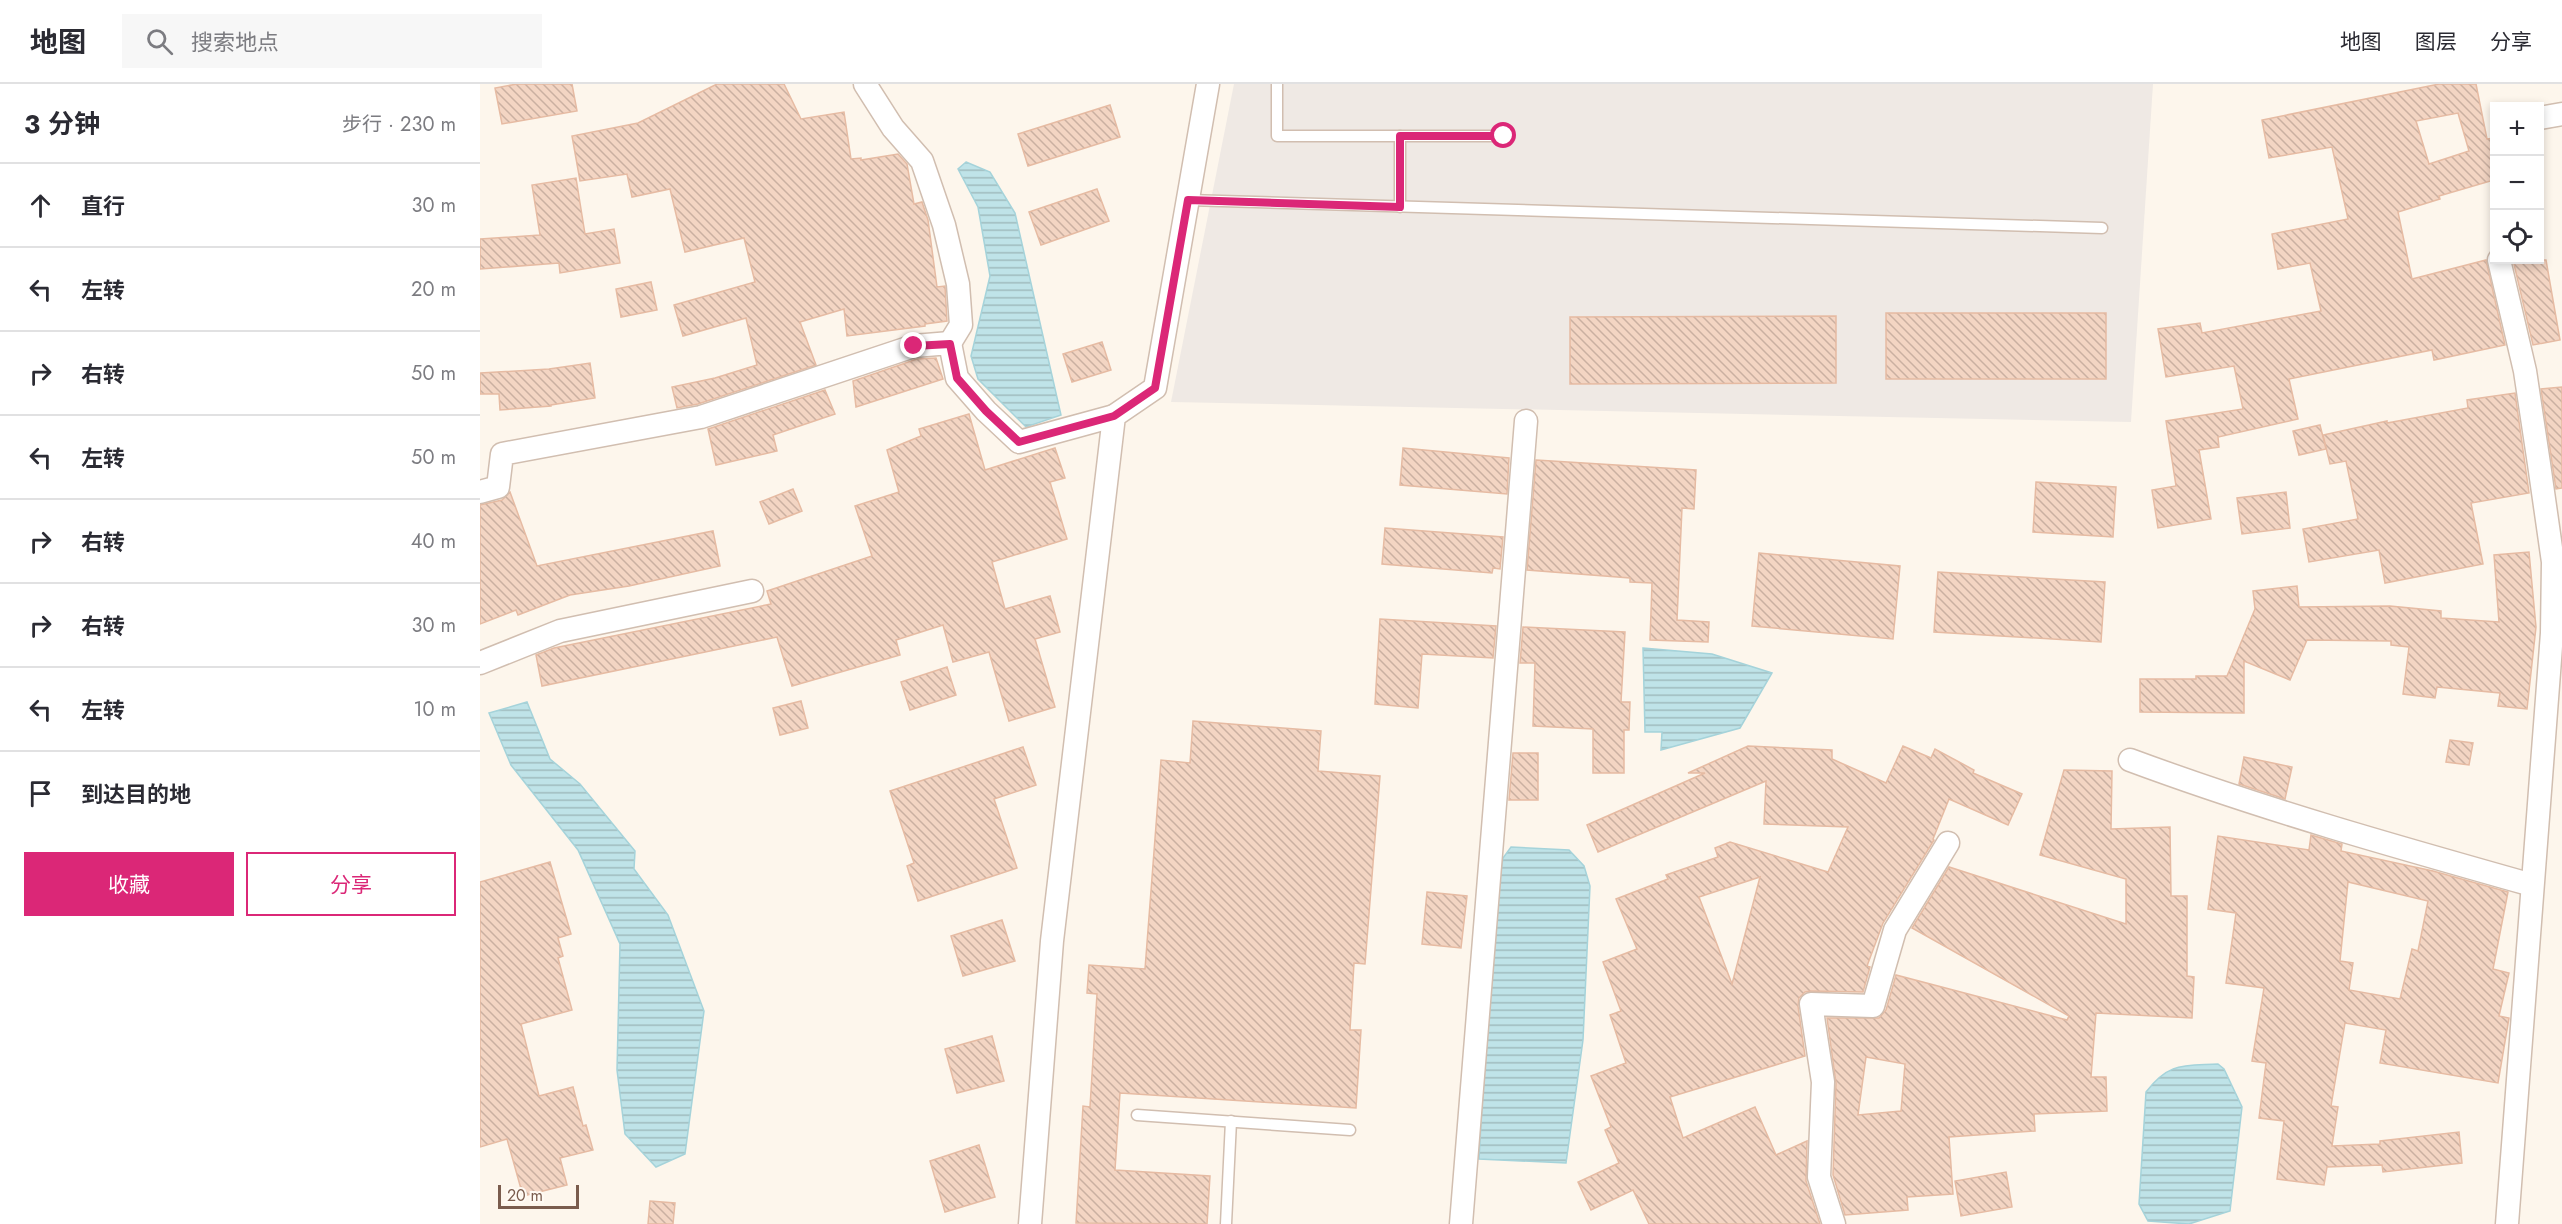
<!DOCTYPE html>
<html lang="zh">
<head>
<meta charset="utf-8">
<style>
  :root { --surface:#fff; --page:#f7f7f7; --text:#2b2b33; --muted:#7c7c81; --line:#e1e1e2; --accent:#db2777 }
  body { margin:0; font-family:Jost,"Noto Sans SC",sans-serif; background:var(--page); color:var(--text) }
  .controls { position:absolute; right:18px; top:18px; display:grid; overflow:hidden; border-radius:0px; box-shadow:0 3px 9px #0003 }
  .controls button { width:54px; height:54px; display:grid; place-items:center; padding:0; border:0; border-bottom:2px solid var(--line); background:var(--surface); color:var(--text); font:30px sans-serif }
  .scale { position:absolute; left:18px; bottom:15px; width:81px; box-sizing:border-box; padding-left:6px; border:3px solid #7a5c4d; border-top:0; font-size:16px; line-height:21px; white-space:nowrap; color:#7a5c4d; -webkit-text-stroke:4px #fffaf3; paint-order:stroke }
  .stop { position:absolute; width:18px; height:18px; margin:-14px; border:4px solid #db2777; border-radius:50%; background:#fff }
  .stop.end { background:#db2777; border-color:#fff; box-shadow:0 2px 6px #0008 }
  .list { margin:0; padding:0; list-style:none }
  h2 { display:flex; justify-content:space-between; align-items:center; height:78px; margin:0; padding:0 24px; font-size:26px }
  h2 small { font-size:20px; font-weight:400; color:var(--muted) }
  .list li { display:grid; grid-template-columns:39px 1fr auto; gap:18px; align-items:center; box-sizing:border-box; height:84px; padding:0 24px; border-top:2px solid var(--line) }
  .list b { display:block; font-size:22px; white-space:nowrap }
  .list em { font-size:20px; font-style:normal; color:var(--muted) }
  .actions { display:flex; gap:12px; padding:18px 24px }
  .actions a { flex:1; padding:14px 0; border:2px solid var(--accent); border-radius:0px; text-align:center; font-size:21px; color:var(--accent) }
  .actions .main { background:var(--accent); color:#fff }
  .icon { flex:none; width:33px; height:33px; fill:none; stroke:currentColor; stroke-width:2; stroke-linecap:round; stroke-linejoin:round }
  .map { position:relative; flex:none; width:2082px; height:1140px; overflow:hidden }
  header { display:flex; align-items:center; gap:36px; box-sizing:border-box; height:84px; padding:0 30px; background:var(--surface); border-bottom:2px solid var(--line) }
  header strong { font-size:28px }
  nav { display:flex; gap:33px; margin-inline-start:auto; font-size:21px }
  .search { width:420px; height:54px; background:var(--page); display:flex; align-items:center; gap:15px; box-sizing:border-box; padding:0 21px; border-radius:0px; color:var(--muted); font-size:22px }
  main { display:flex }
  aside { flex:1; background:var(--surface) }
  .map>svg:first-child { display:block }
</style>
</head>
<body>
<header>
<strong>地图</strong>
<div class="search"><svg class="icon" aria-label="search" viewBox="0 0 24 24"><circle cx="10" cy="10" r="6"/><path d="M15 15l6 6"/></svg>搜索地点</div>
<nav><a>地图</a><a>图层</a><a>分享</a></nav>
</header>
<main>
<aside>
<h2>3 分钟<small>步行 · 230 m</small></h2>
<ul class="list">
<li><svg class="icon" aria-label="ahead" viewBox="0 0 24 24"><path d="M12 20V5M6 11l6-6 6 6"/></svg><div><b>直行</b></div><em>30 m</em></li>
<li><svg class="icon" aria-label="left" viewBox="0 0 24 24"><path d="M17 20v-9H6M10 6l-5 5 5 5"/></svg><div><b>左转</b></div><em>20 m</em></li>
<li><svg class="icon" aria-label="right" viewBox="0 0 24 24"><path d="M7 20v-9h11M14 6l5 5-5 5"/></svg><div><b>右转</b></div><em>50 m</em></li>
<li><svg class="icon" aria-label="left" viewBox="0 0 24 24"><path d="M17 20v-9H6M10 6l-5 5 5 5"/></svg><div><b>左转</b></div><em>50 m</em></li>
<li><svg class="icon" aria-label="right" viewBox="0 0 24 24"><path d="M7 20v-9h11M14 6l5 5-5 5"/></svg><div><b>右转</b></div><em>40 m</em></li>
<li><svg class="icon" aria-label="right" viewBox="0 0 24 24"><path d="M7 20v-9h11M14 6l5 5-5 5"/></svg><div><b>右转</b></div><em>30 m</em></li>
<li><svg class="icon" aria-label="left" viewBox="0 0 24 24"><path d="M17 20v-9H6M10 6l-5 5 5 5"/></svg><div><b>左转</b></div><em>10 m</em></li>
<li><svg class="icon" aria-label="arrive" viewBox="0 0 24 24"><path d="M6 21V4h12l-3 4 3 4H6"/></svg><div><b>到达目的地</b></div></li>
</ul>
<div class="actions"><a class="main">收藏</a><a>分享</a></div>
</aside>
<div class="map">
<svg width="2082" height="1140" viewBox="0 0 2082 1140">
  <defs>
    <pattern id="water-rules" width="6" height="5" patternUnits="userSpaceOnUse" patternTransform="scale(1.5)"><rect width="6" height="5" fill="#bfe3e8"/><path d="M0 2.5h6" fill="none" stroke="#a0bbbe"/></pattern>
    <pattern id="building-back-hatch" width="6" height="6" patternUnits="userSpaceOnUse" patternTransform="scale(1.5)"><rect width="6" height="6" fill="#f3d5c3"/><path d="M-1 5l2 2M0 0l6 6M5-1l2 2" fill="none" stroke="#cab0a1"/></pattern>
  </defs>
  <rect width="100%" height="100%" fill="#fdf6ec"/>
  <polygon fill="#efe9e4" points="754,0 1673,0 1651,338 691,318"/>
  <g fill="url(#water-rules)" stroke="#a5d3da" stroke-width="1.5">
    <polygon points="486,78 510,88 535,129 581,331 546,343 498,295 491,272 510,192 498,123 478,85"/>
    <polygon points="1163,564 1232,570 1292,589 1260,644 1181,666 1182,648 1165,648"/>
    <polygon points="47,618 70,675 100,700 155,767 154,785 188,831 224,927 205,1070 176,1083 145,1050 137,986 140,860 98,766 31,681 9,629"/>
    <polygon points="1031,763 1089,766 1104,782 1110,802 1103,956 1086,1079 999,1075 1012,845 1023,774"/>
    <path d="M1738,980L1744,985L1762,1023L1750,1127L1709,1140L1668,1137L1659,1120L1666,1008C1689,978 1703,982 1738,980Z"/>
  </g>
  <g fill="url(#building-back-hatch)" stroke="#e6bba3" stroke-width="1.5" fill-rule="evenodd">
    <polygon points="37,0 92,0 97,27 22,40 15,4"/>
    <polygon points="237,0 304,0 321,35 364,28 371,75 381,74 381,76 418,70 427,80 434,120 442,118 448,136 457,203 465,202 467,237 445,240 445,242 367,252 364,225 320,238 336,281 218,320 197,324 192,303 235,294 277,281 266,234 203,252 194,221 275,198 264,154 205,168 190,105 152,113 147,90 100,97 92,52 158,39"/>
    <path d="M1959,0H1996L2007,55L2014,54V96L1959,112L1960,115L1918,128L1932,195L2006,176L2025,261L1954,276L1952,266L1809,295L1818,335L1738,353L1739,363L1719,366L1731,435L1678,444L1672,406L1696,402L1686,337L1763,325L1754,282L1686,293L1678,245L1720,239L1722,249L1841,227L1830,179L1798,185L1792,150L1868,135L1852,63L1789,74L1782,36ZM1978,29L1989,67L1949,80L1936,37Z"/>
    <polygon points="630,21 640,53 548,82 538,50"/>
    <polygon points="96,94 105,150 134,145 140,179 80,189 79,179 0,185 0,155 60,151 52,101"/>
    <polygon points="617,105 629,137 561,161 549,128"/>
    <polygon points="2033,176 2066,176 2080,256 2053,261"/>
    <polygon points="171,198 177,226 141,233 136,205"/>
    <rect x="1406" y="229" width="220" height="66"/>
    <polygon points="1356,232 1356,299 1090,300 1090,233"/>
    <polygon points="622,258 631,286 592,298 583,270"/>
    <polygon points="456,274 463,295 376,323 373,297 437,275"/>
    <polygon points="110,279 115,314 71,321 71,322 20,326 19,310 0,310 0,289 69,285"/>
    <polygon points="2082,303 2082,404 2076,405 2061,305"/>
    <polygon points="345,306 355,330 293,351 297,367 236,381 228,345"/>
    <polygon points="2035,309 2049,409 1991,419 2003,480 1905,499 1899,466 1829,478 1823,445 1878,435 1866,377 1850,380 1843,351 1907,337 1907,339 1988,324 1987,316"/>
    <polygon points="489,330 505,386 575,364 585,394 570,398 587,455 512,478 525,525 570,512 580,548 555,555 575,623 529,637 509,568 473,578 463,541 416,556 420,571 312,602 297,553 62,602 56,571 74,564 291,520 287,507 392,472 375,422 419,408 407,366 441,352 439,345"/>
    <polygon points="1840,341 1846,365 1819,371 1813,347"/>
    <polygon points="923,364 1029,374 1027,410 920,401"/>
    <polygon points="1056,376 1216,386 1214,425 1202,424 1197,536 1229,538 1228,558 1170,556 1172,499 1150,498 1150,494 1047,486"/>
    <polygon points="1556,398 1636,403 1633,453 1553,448"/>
    <polygon points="313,405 322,427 289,440 280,418"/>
    <polygon points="30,408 57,482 233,447 240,482 149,502 90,511 38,531 36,526 0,540 0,421 22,416"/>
    <polygon points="1806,408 1810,444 1762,450 1757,414"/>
    <polygon points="905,444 1023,453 1020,485 1013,484 1012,489 902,480"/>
    <polygon points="2049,468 2056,543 2047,625 2018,622 2020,609 1957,603 1955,614 1923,610 1929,563 1911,561 1911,557 1827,556 1810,596 1764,577 1764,629 1660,628 1660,595 1716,595 1716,592 1747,592 1775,525 1773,507 1817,502 1819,523 1910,522 1961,527 1961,534 2019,538 2014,471"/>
    <polygon points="1279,469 1420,482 1413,555 1272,542"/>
    <polygon points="1458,488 1625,498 1621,558 1454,548"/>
    <polygon points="900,535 1016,542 1013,574 942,570 938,624 895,620"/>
    <polygon points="1043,543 1145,548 1141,618 1150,618 1149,646 1144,646 1144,689 1113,689 1113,645 1053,642 1055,579 1040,579"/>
    <polygon points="467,583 476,611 430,626 421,598"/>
    <polygon points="321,617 328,644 300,651 293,624"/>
    <polygon points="713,637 841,647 838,687 900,692 885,880 874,879 870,946 881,946 876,1024 640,1009 635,1086 730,1092 727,1140 596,1139 603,1022 610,1023 617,910 607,909 609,881 665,885 681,676 710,679"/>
    <polygon points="1970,656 1993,659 1989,681 1966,678"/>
    <path d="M1268,662L1352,666V675L1406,699L1423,662L1451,674L1455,665L1494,686L1493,689L1542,710L1528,741L1469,715L1453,755L1454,756L1403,839L1387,882L1390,883L1383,908L1331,907L1325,908L1319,914L1318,922L1325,972L1190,1013L1203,1054L1275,1023L1296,1071L1327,1057L1326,1097L1340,1140H1169L1153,1106L1111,1126L1098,1098L1139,1079L1125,1046L1131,1043L1111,992L1146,979L1130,931L1141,927L1123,878L1157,865L1136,815L1188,795L1186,791L1238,773L1235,764L1250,758L1348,788L1368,743L1284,740L1286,697L1118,768L1107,741L1225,689H1208ZM1280,793L1252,900L1219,813Z"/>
    <polygon points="543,663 556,701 514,715 537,784 438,817 427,782 434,779 410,707"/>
    <polygon points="1033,669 1058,669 1058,716 1029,716"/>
    <polygon points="1764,673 1812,683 1805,715 1759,700"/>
    <path d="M1584,686L1632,687L1631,745L1690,743L1691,812H1707V892L1714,893L1712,934L1616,929L1611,993H1626L1627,1027L1554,1030L1555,1047L1469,1053L1473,1110L1427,1113L1428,1126L1365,1131L1353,1091L1356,999L1347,934H1399L1406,926L1416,891L1587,936L1589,932L1432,844L1469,783L1646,840V795L1560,771ZM1386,973L1425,980L1421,1027L1378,1031Z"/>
    <path d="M1831,751L1862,760L1861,767L1953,787L2028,808L2013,885L2029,889L2019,932L2029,934L2018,999L1900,979L1906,946L1865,939L1851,1022L1858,1023L1852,1062L1900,1060V1057L1979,1048L1982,1079L1903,1088L1902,1081L1847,1083L1844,1101L1797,1095L1804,1037L1779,1034L1786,979L1772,977L1784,904L1746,899L1756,829L1728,825L1738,752L1829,766ZM1868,798L1948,817L1938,867L1932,865L1920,915L1869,906L1873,879L1860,877Z"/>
    <polygon points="70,778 91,850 78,854 83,872 78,874 92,926 41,940 59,1012 93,1003 103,1042 106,1041 113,1066 80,1074 87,1101 43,1112 27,1055 0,1063 0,798"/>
    <polygon points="947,808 987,812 981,864 942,860"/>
    <polygon points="522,836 535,877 483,892 471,852"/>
    <polygon points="512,952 524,997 477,1009 465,965"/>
    <polygon points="499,1061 515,1113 465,1128 450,1077"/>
    <polygon points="1526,1088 1532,1123 1481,1132 1475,1097"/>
    <polygon points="170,1117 195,1119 193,1140 168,1140"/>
  </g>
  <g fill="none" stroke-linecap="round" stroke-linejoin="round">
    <g stroke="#d1beb0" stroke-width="13">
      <g id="lane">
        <polyline points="797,0 797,52 1025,52"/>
        <polyline points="708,116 1622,144"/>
        <polyline points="920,123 920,52"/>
        <polyline points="657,1031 870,1046"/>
        <polyline points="746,1140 751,1037"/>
      </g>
    </g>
    <g stroke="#d1beb0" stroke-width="25">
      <g id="street">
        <polyline points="385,0 413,44 442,77 464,141 478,200 481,241 470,259"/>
        <polyline points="2060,34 2082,30"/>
        <polyline points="2019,176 2045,287 2059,380 2073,478 2072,549 2027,1140"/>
        <polyline points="0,408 18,403 22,370 221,333 434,262 470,259 477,294 506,327 539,358 634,332"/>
        <polyline points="0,579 80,547 272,507"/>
        <path d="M1650,676C1782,725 1917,763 2052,801"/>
        <polyline points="550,1140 572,857 634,332 675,304 728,0"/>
        <polyline points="981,1140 1046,337"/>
        <polyline points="1354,1140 1339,1093 1343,998 1331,920 1393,922 1415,846 1468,759"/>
      </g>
    </g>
    <use href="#lane" stroke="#fff" stroke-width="10"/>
    <use href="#street" stroke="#fff" stroke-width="22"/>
  </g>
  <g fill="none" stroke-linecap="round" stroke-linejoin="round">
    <polyline stroke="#db2777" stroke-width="8" points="434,262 470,260 477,294 506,327 539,358 634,332 675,304 708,116 920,123 920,52 1024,52"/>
  </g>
</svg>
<div class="controls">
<button>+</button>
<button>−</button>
<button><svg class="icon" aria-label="locate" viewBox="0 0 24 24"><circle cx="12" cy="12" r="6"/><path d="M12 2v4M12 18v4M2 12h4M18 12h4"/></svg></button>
</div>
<div class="scale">20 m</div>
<div class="stop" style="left:1024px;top:52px"></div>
<div class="stop end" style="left:434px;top:262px"></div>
</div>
</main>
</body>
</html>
